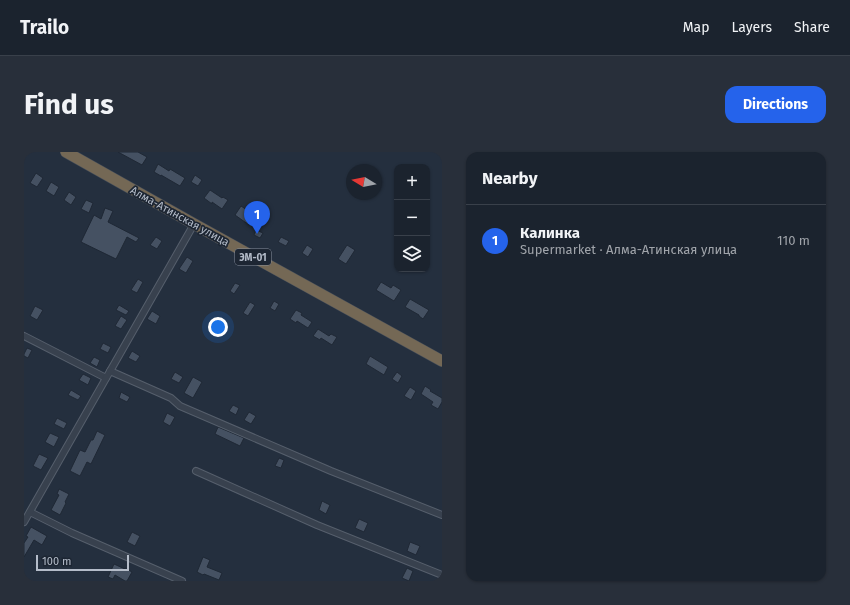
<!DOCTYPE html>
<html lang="en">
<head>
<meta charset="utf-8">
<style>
  :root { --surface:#1b232e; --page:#282f3a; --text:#f1f3f6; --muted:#a0a4aa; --line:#39404a; --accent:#2563eb }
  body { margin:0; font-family:"Fira Sans",sans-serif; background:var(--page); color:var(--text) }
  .controls { position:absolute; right:12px; top:12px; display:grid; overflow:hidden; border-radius:8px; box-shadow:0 1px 3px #0004 }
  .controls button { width:36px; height:36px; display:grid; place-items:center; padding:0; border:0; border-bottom:1px solid var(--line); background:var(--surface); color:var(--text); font:20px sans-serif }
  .compass { position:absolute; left:322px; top:12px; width:36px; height:36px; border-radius:50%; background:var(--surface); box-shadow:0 1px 3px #0004; rotate:280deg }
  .scale { position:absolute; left:12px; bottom:10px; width:93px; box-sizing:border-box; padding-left:4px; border:2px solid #b4bcc9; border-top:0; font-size:11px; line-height:14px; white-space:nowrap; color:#b4bcc9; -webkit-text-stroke:3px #1d2633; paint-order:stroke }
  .you { position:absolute; left:194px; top:175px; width:14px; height:14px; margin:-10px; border:3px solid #fff; border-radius:50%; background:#1a73e8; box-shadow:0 0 0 6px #1a73e833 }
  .badge { display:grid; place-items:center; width:26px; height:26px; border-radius:50%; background:var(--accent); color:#fff; font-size:13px; font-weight:700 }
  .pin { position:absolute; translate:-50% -33px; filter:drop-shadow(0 1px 2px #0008) }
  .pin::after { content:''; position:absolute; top:21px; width:14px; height:12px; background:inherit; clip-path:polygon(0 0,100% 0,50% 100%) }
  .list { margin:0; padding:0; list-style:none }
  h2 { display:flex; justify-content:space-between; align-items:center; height:52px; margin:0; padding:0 16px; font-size:17px }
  h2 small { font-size:13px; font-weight:400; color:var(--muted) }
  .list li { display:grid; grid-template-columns:26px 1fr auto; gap:12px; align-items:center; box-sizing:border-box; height:72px; padding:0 16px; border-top:1px solid var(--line) }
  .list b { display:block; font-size:15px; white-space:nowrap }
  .list p { margin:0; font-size:13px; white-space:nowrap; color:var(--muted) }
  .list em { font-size:13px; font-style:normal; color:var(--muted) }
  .icon { flex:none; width:22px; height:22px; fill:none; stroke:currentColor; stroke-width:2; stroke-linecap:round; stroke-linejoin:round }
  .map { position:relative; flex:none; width:418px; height:429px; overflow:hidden; border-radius:12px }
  header { display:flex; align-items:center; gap:24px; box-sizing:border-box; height:56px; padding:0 20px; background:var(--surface); border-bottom:1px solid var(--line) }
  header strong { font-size:19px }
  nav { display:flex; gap:22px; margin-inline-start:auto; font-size:14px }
  .intro { display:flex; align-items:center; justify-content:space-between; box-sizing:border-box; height:96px; padding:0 24px }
  h1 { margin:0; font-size:28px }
  .button { padding:10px 18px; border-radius:12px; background:var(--accent); color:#fff; font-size:14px; font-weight:700 }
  main { display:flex; gap:24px; padding:0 24px }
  aside { flex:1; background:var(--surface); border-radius:12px; box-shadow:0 1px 3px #0004 }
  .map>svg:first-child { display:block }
</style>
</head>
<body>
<header>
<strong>Trailo</strong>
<nav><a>Map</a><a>Layers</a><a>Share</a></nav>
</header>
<div class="intro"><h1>Find us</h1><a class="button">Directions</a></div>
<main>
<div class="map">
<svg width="418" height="429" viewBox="0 0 418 429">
  <rect width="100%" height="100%" fill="#242f3e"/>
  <g fill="#455162" stroke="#1f2835">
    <polygon points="94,0 114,0 123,5 118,13"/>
    <polygon points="134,12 145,19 146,17 161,26 156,34 137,23 137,24 130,20"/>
    <polygon points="12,21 19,26 13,35 6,31"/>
    <polygon points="171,23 178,28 174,34 167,30"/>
    <polygon points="27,30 35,35 30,44 22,39"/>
    <polygon points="186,38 198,46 199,45 204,48 198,57 188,50 188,52 180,46"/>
    <polygon points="45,40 52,45 47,53 40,48"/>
    <polygon points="62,48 69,51 65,61 57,57"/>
    <polygon points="217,54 232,64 225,73 211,63"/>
    <polygon points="81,56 89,59 84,70 115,86 112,90 103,85 92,107 57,90 70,63 77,67"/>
    <polygon points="232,78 239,81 236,86 230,83"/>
    <polygon points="132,85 138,89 133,97 126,93"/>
    <polygon points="257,85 265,89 262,94 254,90"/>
    <polygon points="283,93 289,97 284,105 278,101"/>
    <polygon points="323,93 331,98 322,112 314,107"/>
    <polygon points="163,105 169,109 162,121 155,117"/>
    <polygon points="114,127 119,130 113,141 107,138"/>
    <polygon points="357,130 367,136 369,133 377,138 370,149 352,138"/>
    <polygon points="211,131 216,133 210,142 206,139"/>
    <polygon points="386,147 405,158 399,167 395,164 395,163 381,155"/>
    <polygon points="250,149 255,152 251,159 246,156"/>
    <polygon points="226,150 231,153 224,164 219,161"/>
    <polygon points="95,153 105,159 102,163 92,158"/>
    <polygon points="11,154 19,158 13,168 6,164"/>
    <polygon points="272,158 278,161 277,163 288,170 284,176 273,169 272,171 266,167"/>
    <polygon points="128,159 136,164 132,172 123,167"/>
    <polygon points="97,164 103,168 97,177 91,174"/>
    <polygon points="294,177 305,184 307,182 313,185 308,193 297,186 296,188 289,184"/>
    <polygon points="79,191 87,195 84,201 76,197"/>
    <polygon points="3,196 8,198 4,206 0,204 0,202"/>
    <polygon points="108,199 116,204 112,210 104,206"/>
    <polygon points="346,204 364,215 360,223 342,212"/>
    <polygon points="70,205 76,208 73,215 66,211"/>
    <polygon points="151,220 159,225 155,231 147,227"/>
    <polygon points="373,220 378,224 374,231 368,227"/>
    <polygon points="59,222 67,226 64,233 55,228"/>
    <polygon points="169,225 178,230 169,246 160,241"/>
    <polygon points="401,234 407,238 406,239 418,246 418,250 414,257 407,253 409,250 397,242"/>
    <polygon points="386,235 392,239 387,248 380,244"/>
    <polygon points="47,238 57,244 54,248 44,243"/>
    <polygon points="97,240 106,245 103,250 95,246"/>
    <polygon points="209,253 215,256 212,263 205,259"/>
    <polygon points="225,260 232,264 227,272 220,268"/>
    <polygon points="143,261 151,265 146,274 139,270"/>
    <polygon points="33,266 43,271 40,277 30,272"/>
    <polygon points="194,275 220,286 216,294 191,282"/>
    <polygon points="73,279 81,283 67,312 63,310 56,324 46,319 56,298 61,300 67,288 69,288"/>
    <polygon points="26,281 35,285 30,295 21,290"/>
    <polygon points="15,302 24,306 17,318 9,314"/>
    <polygon points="255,306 260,308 257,316 251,314"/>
    <polygon points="35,337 45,342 41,350 42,351 36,363 27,358 35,343 33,342"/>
    <polygon points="298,349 306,353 302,362 295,358"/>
    <polygon points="335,367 344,371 340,380 331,376"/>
    <polygon points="7,375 23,384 18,393 10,388 0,405 0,391 4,385 2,384"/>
    <polygon points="108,380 116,384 111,394 103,390"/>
    <polygon points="386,390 396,394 392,403 383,399"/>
    <polygon points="179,405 186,408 183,415 198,421 195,428 180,422 179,423 173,420"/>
    <polygon points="90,412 101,417 101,416 108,420 103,429 101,429 91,423 89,427 84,425"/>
    <polygon points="383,416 389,419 385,429 378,426"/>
  </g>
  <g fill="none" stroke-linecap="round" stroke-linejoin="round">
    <g stroke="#565f6c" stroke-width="8">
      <g id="street">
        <polyline points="0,184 82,226"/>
        <polyline points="86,219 147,246 156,254 307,319 418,363"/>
        <polyline points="172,319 293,373 418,423"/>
        <polyline points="6,360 48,381 158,429"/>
        <polyline points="0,370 170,72"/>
      </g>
    </g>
    <g stroke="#434c59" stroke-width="12">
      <polyline id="highway" points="42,0 170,72 418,209"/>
    </g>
    <use href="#street" stroke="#38414e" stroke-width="6"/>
    <use href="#highway" stroke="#746855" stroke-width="11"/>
  </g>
  <g text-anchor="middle" stroke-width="3.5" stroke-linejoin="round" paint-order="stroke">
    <rect fill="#1d2633" stroke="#878f9c" stroke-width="1" x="211" y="97" width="36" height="16" rx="3"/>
    <g font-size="10" font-weight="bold" fill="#b4bcc9">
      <text x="229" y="109">ЭМ-01</text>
    </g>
    <g font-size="11" fill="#b4bcc9" stroke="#1d2633">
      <text transform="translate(156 64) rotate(29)" y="4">Алма-Атинская улица</text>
    </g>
  </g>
</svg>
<div class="controls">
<button>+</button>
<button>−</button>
<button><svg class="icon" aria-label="layers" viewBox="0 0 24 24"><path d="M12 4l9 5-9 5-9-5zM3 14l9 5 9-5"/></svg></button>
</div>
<svg class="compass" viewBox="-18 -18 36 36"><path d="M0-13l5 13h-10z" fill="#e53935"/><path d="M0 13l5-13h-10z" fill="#a0a4aa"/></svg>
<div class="scale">100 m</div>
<div class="you"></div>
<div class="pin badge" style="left:233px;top:82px">1</div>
</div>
<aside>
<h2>Nearby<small></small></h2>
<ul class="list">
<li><span class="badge">1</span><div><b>Калинка</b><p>Supermarket · Алма-Атинская улица</p></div><em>110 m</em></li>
</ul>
</aside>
</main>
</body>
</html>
